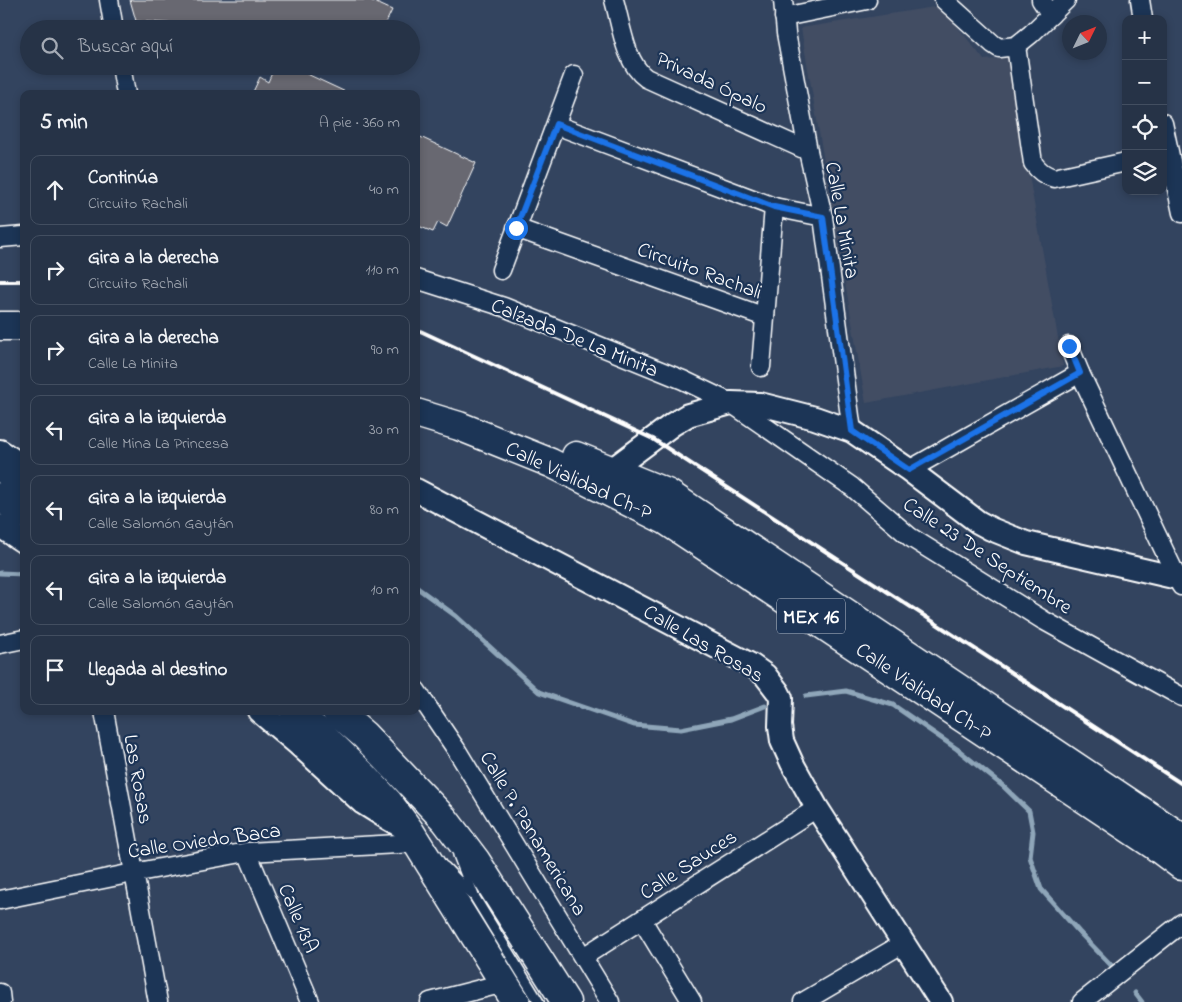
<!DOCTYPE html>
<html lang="es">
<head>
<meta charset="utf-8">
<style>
  :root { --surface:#263347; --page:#323f52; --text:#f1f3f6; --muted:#a4aab4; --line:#424e60 }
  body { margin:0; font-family:"Indie Flower",sans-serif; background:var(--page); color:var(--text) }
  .controls { position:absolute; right:15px; top:15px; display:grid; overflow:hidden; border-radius:10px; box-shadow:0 2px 8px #0003 }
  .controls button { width:45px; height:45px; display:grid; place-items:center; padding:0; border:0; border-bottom:1px solid var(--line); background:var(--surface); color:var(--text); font:25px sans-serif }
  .compass { position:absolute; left:1062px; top:15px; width:45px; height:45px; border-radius:50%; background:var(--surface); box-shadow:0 2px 8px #0003; rotate:47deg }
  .stop { position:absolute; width:15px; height:15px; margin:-11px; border:4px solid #1a73e8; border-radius:50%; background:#fff }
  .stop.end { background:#1a73e8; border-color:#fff; box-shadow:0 1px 5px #0008 }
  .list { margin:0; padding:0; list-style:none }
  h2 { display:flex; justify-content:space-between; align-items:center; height:65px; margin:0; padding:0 20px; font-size:21px }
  h2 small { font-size:16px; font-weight:400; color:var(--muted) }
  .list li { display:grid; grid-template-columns:32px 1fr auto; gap:15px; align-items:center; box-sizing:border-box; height:70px; margin:0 10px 10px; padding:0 10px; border:1px solid var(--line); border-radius:10px }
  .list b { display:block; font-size:19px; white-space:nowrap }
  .list p { margin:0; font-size:16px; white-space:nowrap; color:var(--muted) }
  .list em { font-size:16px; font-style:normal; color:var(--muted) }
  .icon { flex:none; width:28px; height:28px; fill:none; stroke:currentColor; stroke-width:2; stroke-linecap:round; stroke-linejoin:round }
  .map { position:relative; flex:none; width:1182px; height:1002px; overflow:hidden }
  .search { position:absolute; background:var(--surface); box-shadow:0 2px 8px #0003; left:20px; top:20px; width:400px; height:55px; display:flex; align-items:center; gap:12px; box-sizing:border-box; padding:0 18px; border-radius:28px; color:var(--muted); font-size:19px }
  .panel { position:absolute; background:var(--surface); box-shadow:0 2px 8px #0003; left:20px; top:90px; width:400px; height:625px; border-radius:10px }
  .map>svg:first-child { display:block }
</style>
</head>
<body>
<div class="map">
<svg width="1182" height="1002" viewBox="0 0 1182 1002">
  <rect width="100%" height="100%" fill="#33445f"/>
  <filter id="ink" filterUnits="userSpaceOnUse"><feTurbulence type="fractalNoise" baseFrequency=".02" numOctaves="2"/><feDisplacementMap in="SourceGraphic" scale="10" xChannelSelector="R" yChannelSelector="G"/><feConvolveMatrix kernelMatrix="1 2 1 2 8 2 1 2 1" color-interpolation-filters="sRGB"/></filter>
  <g filter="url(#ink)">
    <polygon fill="#434e64" points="941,6 984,60 1008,58 1063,366 866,403 801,28"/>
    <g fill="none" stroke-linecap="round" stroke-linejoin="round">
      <g stroke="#8fa6b9" stroke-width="5">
        <polyline points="0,573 24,574"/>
        <polyline points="416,587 456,616 539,692 634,725 681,729 731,719 765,706"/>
        <polyline points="806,696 846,691 893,705 957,749 1003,786 1029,811 1033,832 1030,857 1041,889 1079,932 1111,965"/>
        <polyline points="1135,993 1142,1002"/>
      </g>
    </g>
    <g fill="#676771" stroke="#fff">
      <polygon points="130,0 370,0 392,10 383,29 251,29 136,21"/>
      <polygon points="275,66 290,66 350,94 252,94 260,77 268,82"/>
      <polygon points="416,135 476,163 447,227 438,222 433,232 416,225"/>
    </g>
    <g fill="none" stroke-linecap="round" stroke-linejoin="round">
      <g stroke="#fff" stroke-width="12">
        <g id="service">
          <polyline points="458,855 474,896 539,1002"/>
          <polyline points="445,867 471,894"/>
        </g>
      </g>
      <g stroke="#fff" stroke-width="21">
        <g id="minor">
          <polyline points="109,0 114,29"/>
          <path d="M614,0C621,24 625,63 646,78L808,151"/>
          <polyline points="783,0 786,33 808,151 823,217 852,431"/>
          <path d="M944,0L993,44L999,48L1016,46L1033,163C1039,171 1044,175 1054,178L1126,162"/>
          <polyline points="1041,0 1051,15"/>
          <polyline points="1140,0 1143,19"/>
          <polyline points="784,17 867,0"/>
          <polyline points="1016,46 1031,34 1066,0"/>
          <polyline points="121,66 126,94"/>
          <polyline points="1163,123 1182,213"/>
          <polyline points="556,125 774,207 823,217"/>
          <polyline points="516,228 765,317"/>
          <polyline points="0,238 24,236"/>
          <polyline points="501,270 574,75"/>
          <polyline points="416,279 504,307 683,380 731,403 852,487 910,537 1043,620 1182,697"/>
          <polyline points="1069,346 1080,373 1181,586"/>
          <polyline points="761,367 774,207"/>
          <polyline points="909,470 1080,373"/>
          <polyline points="0,644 24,639"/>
          <polyline points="416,690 456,749 610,1002"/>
          <polyline points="104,711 158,1002"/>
          <polyline points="247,852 310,1002"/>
          <polyline points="0,900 133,873 247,852 417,843"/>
          <polyline points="642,920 692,1002"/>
          <polyline points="583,957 817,808"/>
          <polyline points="0,993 1,1002"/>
          <polyline points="430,1002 504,983"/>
          <polyline points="803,1002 902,944"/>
          <polyline points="1082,1002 1182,923"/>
        </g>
      </g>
      <g stroke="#fff" stroke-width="26">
        <g id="tertiary">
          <polyline points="0,451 24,467"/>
          <polyline points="602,481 610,471 673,424 688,415 731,403 760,404 815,418 852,431 909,470 978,522 991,529 1026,543 1182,579"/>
          <polyline points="416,490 751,665 765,675 778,692 781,698 780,726 782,741 792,763 817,808 941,1002"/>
          <polyline points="0,526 24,542"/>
          <polyline points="259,711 298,744 363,803 387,818 406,829"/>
        </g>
      </g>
      <g stroke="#fff" stroke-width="31">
        <g id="primary">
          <polyline points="0,326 24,326"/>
          <polyline points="416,413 459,426 551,463 667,521 1154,845 1182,866"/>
          <polyline points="576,456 667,493 1182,838"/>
          <polyline points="0,467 24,483"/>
          <polyline points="0,497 24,514"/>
          <polyline points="294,711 322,735 364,776 388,802 409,830 516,1002"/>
          <polyline points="336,711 364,735 445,820 476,861 566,1002"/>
        </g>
      </g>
      <use href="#service" stroke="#1d3557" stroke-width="9"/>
      <use href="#minor" stroke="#1d3557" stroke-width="18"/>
      <use href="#tertiary" stroke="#1d3557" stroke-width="22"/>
      <use href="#primary" stroke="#1d3557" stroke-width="28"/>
      <g stroke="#fff" stroke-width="4">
        <polyline points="0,281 24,281"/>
        <polyline points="416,329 653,439 1182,784"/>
      </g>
    </g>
  </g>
  <g fill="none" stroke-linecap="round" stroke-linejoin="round" filter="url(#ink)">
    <polyline stroke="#1a73e8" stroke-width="6" points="516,228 556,124 774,207 823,217 852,431 909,470 1080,373 1069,346"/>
  </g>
  <g text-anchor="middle" stroke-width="4.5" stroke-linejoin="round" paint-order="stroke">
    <rect fill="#1d3557" stroke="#bbc2cd" stroke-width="1" x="777" y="598.5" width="68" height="35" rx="4"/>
    <g font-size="20" font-weight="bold" fill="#fff">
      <text x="811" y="623">MEX 16</text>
    </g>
    <g font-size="21" fill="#fff" stroke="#1d3557">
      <text transform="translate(712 82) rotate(25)" y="7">Privada Ópalo</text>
      <text transform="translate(843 220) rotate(80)" y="7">Calle La Minita</text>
      <text transform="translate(700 270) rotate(20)" y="7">Circuito Rachali</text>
      <text transform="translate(575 337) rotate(22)" y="7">Calzada De La Minita</text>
      <text transform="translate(579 480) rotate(25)" y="7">Calle Vialidad Ch-P</text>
      <text transform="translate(988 555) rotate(33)" y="7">Calle 23 De Septiembre</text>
      <text transform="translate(704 643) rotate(30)" y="7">Calle Las Rosas</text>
      <text transform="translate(924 691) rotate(34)" y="7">Calle Vialidad Ch-P</text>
      <text transform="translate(139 779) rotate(80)" y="7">Las Rosas</text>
      <text transform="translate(534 833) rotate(59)" y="7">Calle P. Panamericana</text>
      <text transform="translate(204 840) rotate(-8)" y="7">Calle Oviedo Baca</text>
      <text transform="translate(688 864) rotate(-33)" y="7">Calle Sauces</text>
      <text transform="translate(299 918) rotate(67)" y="7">Calle 13A</text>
    </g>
  </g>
</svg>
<div class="controls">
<button>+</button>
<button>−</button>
<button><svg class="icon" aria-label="locate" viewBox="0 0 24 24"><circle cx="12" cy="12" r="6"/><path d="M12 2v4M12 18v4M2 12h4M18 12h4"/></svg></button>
<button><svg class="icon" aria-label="layers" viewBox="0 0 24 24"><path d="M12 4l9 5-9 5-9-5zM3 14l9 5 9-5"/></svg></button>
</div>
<svg class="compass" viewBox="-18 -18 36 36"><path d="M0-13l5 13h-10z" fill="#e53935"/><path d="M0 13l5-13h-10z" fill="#a4aab4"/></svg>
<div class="stop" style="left:516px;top:228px"></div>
<div class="stop end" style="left:1069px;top:346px"></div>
<div class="search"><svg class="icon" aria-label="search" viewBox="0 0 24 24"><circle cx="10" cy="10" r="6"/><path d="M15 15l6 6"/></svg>Buscar aquí</div>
<section class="panel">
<h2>5 min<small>A pie · 360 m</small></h2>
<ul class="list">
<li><svg class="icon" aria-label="ahead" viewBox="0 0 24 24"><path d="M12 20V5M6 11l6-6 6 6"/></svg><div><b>Continúa</b><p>Circuito Rachali</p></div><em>40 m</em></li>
<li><svg class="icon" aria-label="right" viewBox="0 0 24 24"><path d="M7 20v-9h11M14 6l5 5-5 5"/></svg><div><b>Gira a la derecha</b><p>Circuito Rachali</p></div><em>110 m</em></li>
<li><svg class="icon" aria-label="right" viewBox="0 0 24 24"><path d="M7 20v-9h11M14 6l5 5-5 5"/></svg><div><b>Gira a la derecha</b><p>Calle La Minita</p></div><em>90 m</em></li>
<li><svg class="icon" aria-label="left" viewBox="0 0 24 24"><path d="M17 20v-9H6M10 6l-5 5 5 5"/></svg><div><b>Gira a la izquierda</b><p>Calle Mina La Princesa</p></div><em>30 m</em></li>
<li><svg class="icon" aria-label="left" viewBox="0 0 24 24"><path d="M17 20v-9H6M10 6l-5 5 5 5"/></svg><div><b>Gira a la izquierda</b><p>Calle Salomón Gaytán</p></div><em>80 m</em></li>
<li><svg class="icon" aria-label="left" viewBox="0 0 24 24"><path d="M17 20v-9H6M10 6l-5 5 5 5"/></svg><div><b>Gira a la izquierda</b><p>Calle Salomón Gaytán</p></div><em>10 m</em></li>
<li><svg class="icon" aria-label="arrive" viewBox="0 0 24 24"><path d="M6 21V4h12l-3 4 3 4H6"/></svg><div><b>Llegada al destino</b></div></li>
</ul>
</section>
</div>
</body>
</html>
